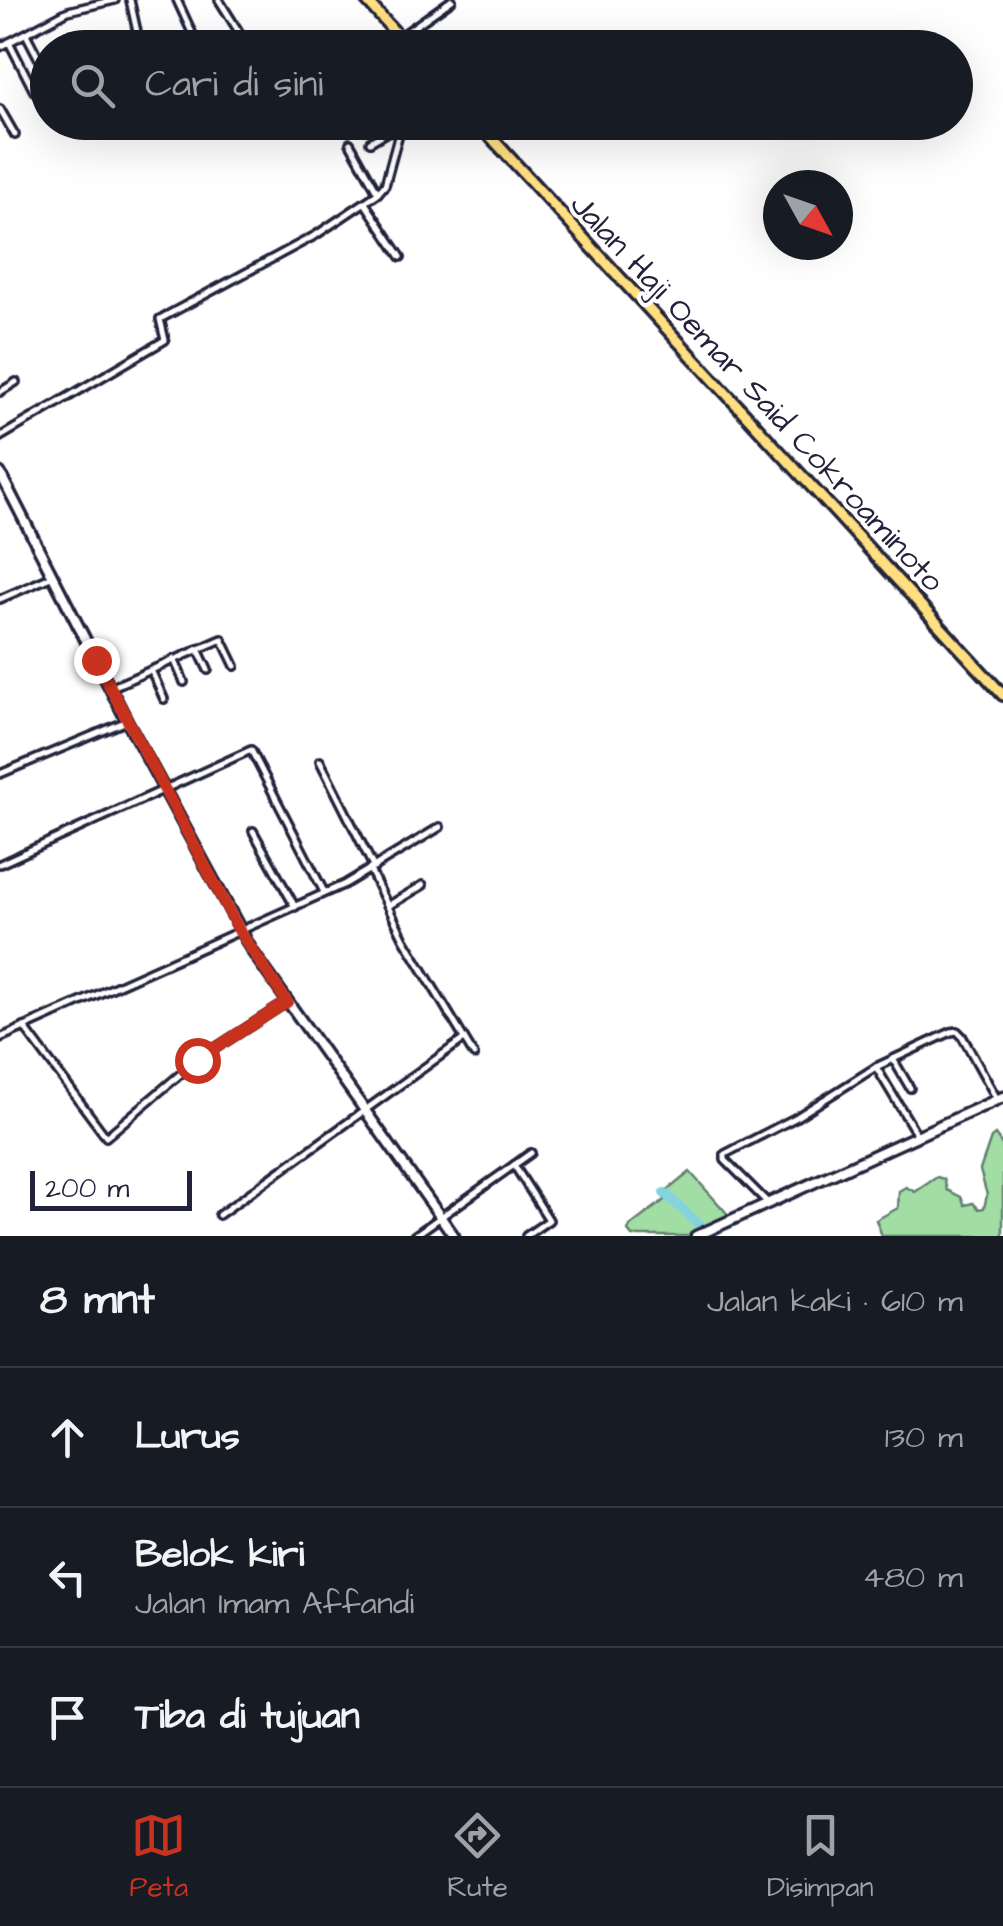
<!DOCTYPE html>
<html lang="id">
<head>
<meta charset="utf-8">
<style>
  :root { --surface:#171b24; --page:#20242c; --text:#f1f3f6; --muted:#9ea1a6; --line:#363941; --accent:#c8321e }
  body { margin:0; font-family:"Architects Daughter",sans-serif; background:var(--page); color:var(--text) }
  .compass { position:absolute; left:763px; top:170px; width:90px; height:90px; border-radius:50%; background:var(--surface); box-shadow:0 10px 40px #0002; rotate:130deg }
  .scale { position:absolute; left:30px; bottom:25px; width:162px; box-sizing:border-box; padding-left:10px; border:5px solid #22223b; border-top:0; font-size:28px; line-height:35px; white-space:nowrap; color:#22223b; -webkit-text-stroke:8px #fff; paint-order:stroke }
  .stop { position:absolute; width:30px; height:30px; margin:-22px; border:8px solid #c8321e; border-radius:50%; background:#fff }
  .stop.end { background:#c8321e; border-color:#fff; box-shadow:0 2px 10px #0008 }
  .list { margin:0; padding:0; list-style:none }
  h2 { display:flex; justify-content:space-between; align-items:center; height:130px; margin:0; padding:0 40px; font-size:42px }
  h2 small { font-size:32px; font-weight:400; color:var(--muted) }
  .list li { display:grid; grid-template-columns:65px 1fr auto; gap:30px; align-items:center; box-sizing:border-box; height:140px; padding:0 40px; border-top:2px solid var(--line) }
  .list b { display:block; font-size:38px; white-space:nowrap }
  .list p { margin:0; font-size:32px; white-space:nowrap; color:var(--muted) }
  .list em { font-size:32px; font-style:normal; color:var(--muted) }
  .icon { flex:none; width:55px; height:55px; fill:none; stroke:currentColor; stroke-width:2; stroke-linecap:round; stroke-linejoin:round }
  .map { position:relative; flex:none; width:1003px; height:1236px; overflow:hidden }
  .search { position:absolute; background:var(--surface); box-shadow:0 10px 40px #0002; left:30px; right:30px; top:30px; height:110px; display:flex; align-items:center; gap:25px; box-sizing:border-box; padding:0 35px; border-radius:55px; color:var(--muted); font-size:38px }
  .sheet { height:550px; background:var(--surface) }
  nav { display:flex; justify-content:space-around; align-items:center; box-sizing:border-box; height:140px; border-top:2px solid var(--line); background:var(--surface); font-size:28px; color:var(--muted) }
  nav a { display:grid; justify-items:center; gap:5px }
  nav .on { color:var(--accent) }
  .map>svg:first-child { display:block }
</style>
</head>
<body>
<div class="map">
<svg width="1003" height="1236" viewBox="0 0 1003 1236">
  <rect width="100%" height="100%" fill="#fff"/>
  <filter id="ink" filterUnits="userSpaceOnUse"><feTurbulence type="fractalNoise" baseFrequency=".01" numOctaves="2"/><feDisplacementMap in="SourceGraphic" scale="20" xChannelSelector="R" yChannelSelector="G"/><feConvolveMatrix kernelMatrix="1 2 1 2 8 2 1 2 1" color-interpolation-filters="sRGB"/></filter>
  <g filter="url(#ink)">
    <g fill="#a2dea4" stroke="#628070" stroke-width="2.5">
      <polygon points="995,1135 1003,1146 1003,1236 882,1236 876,1220 898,1208 899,1191 906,1187 915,1192 937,1177 944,1179 947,1190 961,1197 965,1205 973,1203 979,1209 984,1208 987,1195 980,1170 991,1138"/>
      <polygon points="690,1172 732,1219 707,1232 712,1236 632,1236 628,1231 630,1226 667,1198 664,1193"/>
    </g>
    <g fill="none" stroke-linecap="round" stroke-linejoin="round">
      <polyline stroke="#84d4dd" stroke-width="10" points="664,1193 712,1236"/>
      <g stroke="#22223b" stroke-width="12">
        <g id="minor">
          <polyline points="177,0 199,48"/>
          <polyline points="219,0 249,48"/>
          <polyline points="26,34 48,76"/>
          <polyline points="401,36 452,0"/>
          <polyline points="9,42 34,91"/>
          <polyline points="0,47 68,11 115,0"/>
          <polyline points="113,48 137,32 130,0"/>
          <polyline points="0,109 15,135"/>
          <polyline points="370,142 402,123"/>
          <polyline points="350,143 378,193"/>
          <polyline points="365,203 401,257"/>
          <polyline points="0,392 16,382"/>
          <polyline points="0,437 165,340 160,319 316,235 377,194 385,185 402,122"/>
          <polyline points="0,599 53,576"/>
          <polyline points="198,649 208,670"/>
          <polyline points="174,659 184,682"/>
          <polyline points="151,670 164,699"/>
          <polyline points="110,688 222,639 235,666"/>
          <polyline points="320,761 374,868"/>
          <polyline points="0,774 127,721"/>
          <polyline points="253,831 295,907"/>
          <polyline points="0,864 251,750 324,892"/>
          <polyline points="370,870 404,939 474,1055"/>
          <polyline points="388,906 423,885"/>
          <polyline points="24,1027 106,1137 197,1060 287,1002"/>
          <polyline points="0,1038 345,884 440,827"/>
          <polyline points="893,1059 910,1088"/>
          <polyline points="876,1067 917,1135"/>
          <polyline points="514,1165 549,1220 526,1236"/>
          <polyline points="767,1202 725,1160 725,1154 795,1118 876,1067 951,1032 957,1031 962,1036 997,1099"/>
          <polyline points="219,1215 464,1039"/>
          <polyline points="414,1236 531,1153"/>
        </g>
      </g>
      <g stroke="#22223b" stroke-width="15">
        <g id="tertiary">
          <polyline points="0,473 127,721 252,951 454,1236"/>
          <polyline points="696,1236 1003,1097"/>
        </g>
      </g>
      <g stroke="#22223b" stroke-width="16">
        <g id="primary">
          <polyline points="366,0 409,48"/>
          <polyline points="477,122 1003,695"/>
        </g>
      </g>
      <use href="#minor" stroke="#fff" stroke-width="5"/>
      <use href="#tertiary" stroke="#fff" stroke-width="8"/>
      <use href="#primary" stroke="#ffdf80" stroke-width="9"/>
    </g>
  </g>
  <g fill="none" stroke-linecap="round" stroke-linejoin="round" filter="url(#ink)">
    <polyline stroke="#c8321e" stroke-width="12" points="96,660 240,932 287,1002 197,1060"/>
  </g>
  <g text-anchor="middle" stroke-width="8" stroke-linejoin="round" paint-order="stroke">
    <g font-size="32" fill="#22223b" stroke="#fff">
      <text transform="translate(758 392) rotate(47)" y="11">Jalan Haji Oemar Said Cokroaminoto</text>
    </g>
  </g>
</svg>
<svg class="compass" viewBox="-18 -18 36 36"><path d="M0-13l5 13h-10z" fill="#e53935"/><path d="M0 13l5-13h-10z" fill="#9ea1a6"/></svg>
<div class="scale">200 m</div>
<div class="stop" style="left:197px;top:1060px"></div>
<div class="stop end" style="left:96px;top:660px"></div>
<div class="search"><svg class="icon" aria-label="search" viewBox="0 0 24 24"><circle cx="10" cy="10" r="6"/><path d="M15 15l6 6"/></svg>Cari di sini</div>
</div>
<section class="sheet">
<h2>8 mnt<small>Jalan kaki · 610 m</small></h2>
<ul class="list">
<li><svg class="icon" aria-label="ahead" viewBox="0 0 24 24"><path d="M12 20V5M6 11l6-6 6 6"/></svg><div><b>Lurus</b></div><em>130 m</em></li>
<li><svg class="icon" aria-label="left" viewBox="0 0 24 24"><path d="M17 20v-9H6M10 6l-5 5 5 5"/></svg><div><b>Belok kiri</b><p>Jalan Imam Affandi</p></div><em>480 m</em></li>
<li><svg class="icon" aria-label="arrive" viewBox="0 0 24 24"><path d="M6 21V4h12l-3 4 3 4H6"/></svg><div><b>Tiba di tujuan</b></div></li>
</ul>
</section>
<nav>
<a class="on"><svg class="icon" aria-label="map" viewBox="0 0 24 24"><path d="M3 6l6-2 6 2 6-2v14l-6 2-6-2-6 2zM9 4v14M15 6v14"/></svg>Peta</a>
<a><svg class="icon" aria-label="directions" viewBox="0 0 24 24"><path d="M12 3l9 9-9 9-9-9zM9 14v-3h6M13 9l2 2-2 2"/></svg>Rute</a>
<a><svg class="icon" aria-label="saved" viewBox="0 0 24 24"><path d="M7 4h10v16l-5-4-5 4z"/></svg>Disimpan</a>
</nav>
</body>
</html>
